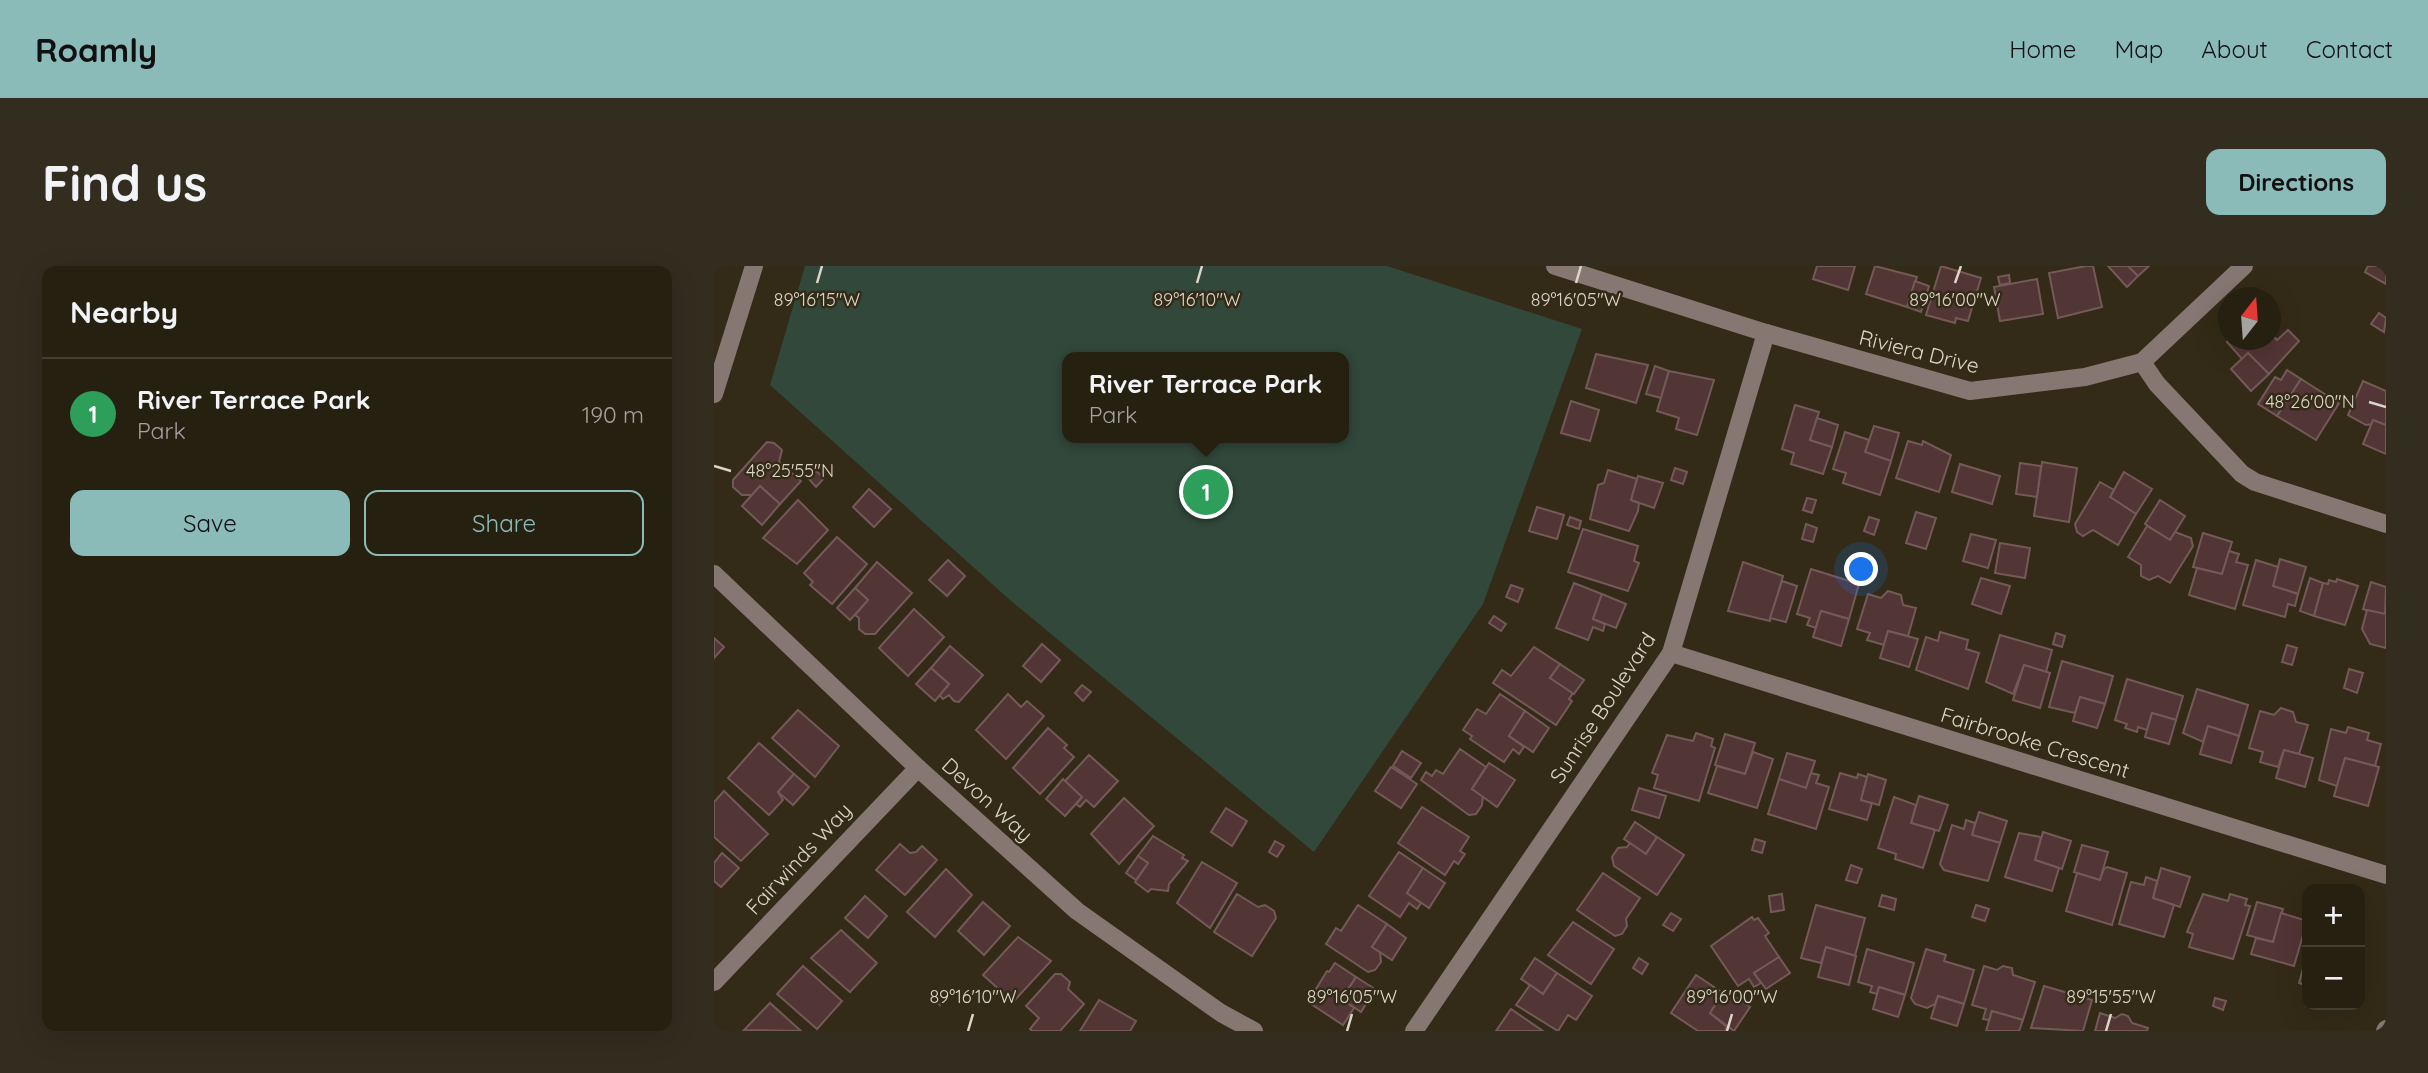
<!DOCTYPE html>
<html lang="en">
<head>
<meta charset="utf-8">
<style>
  :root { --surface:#262011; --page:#322d1f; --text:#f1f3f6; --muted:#a4a39f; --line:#423e31; --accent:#8bbbb9 }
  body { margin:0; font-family:Quicksand,sans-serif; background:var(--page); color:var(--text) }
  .controls { position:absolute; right:21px; bottom:21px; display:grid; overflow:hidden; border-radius:14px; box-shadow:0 7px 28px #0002 }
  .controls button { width:63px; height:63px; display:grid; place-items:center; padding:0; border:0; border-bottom:2px solid var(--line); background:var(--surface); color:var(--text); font:35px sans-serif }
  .compass { position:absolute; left:1504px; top:21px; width:63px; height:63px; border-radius:50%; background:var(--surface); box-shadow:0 7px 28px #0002; rotate:17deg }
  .you { position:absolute; left:1148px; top:304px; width:24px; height:24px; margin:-18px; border:5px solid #fff; border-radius:50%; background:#1a73e8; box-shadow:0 0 0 10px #1a73e833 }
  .badge { display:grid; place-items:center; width:46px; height:46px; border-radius:50%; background:var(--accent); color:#fff; font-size:23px; font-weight:700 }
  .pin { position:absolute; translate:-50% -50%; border:4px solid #fff; box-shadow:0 2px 7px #0006 }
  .popup { position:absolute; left:348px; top:86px; width:287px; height:91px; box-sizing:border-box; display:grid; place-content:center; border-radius:14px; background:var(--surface); filter:drop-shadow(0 2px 5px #0005); font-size:23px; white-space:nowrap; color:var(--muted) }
  .popup b { font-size:26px; color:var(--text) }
  .popup::after { content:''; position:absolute; left:50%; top:100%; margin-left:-14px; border:14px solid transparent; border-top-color:var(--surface) }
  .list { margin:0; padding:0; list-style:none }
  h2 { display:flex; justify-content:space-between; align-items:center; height:91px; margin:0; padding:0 28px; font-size:30px }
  h2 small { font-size:23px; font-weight:400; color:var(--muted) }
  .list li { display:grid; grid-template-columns:46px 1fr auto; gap:21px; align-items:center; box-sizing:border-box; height:112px; padding:0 28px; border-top:2px solid var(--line) }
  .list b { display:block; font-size:26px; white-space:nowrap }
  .list p { margin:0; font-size:23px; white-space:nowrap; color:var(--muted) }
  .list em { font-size:23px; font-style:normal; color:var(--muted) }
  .actions { display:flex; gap:14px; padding:21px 28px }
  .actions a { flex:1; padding:16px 0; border:2px solid var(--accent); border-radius:14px; text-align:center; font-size:24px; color:var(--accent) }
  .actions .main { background:var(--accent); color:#111 }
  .map { position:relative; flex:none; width:1672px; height:765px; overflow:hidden; border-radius:14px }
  header { display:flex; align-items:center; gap:42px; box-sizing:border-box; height:98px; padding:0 35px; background:var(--accent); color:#111 }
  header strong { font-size:33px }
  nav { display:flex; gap:38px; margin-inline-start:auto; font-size:24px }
  .intro { display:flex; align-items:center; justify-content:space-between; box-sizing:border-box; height:168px; padding:0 42px }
  h1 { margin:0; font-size:49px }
  .button { padding:18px 32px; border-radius:14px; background:var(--accent); color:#111; font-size:24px; font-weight:700 }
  main { display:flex; gap:42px; padding:0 42px }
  aside { flex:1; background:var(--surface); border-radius:14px; box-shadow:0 7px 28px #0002 }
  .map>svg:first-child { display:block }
</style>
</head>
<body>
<header>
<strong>Roamly</strong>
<nav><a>Home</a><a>Map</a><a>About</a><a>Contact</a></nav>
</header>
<div class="intro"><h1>Find us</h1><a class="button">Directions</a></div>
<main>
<aside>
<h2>Nearby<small></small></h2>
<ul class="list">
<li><span class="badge" style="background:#2e9e5b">1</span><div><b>River Terrace Park</b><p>Park</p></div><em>190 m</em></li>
</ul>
<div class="actions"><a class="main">Save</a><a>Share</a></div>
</aside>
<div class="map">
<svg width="1672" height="765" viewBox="0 0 1672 765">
  <rect width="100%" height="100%" fill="#332b17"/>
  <path fill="#32483b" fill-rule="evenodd" d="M91,0H673L868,63L769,338L600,586L296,334L56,119ZM354,91H630V172H354Z"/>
  <g fill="#523535" stroke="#745959" stroke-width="2">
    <polygon points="1103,0 1141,0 1134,24 1099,13"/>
    <polygon points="1161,0 1203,11 1193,41 1152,28"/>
    <polygon points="1227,0 1267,12 1254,55 1242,52 1241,57 1212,49"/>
    <polygon points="1372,0 1379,0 1388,41 1344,52 1335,7"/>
    <polygon points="1394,0 1414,0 1424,10 1413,21"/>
    <polygon points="1414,0 1435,0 1424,10"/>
    <polygon points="1654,0 1672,0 1672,18 1651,6"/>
    <polygon points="1295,9 1296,17 1286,19 1284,11"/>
    <polygon points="1323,13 1329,48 1286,55 1280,21"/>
    <polygon points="1201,15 1215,20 1207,46 1193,41"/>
    <polygon points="1665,47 1672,52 1670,66 1657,58"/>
    <polygon points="1574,64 1585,75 1555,108 1534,87 1528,93 1513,76 1516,74 1556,74 1556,67 1563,74"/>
    <polygon points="1534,87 1555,108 1537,125 1517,103"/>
    <polygon points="882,88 934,99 922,137 872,122"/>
    <polygon points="941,100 955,105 947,132 932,128"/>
    <polygon points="1573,104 1587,113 1563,150 1544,138 1561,111 1567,114"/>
    <polygon points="955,105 1000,114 983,169 962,163 965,152 943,145"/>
    <polygon points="1587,113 1625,137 1602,174 1563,150"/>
    <polygon points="1649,115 1672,125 1672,159 1659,154 1658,158 1652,159 1634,149"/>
    <polygon points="857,135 885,144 876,175 847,167"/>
    <polygon points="1081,139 1105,146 1096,174 1118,181 1109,208 1077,198 1080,187 1068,183"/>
    <polygon points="1103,152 1124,159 1118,181 1096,174"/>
    <polygon points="1659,154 1672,159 1672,188 1649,178"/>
    <polygon points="1160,160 1185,167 1177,195 1151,186"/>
    <polygon points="1131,166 1155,174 1151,186 1177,195 1166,229 1129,217 1132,207 1119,203"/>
    <polygon points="1194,175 1208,179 1209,175 1237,189 1225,226 1182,212"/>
    <polygon points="53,176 60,177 68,184 65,196 87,215 66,238 46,220 38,229 28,229 19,221 19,214"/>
    <polygon points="1328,196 1363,202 1355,256 1320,250"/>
    <polygon points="1306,197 1327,200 1323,231 1302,228"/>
    <polygon points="1246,198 1286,210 1278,238 1238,226"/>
    <polygon points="961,202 973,206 969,218 957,214"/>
    <polygon points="894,204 923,213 917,234 925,237 924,245 915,265 876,253 884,219 890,217"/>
    <polygon points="102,205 110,212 102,221 95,213"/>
    <polygon points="1410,206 1438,223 1422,248 1396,231"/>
    <polygon points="924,210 949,217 940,242 917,234"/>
    <polygon points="1386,216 1400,224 1396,231 1422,248 1404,279 1379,264 1369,270 1363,266 1361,258"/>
    <polygon points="46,220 66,238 48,259 28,240"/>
    <polygon points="155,223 177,243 160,261 139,241"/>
    <polygon points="1093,232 1102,234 1098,247 1089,244"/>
    <polygon points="84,234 114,264 83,298 49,272"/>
    <polygon points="1446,234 1471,250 1456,274 1431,258"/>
    <polygon points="823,241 850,249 843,273 815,265"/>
    <polygon points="1202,246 1222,252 1212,283 1192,277"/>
    <polygon points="856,251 867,255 865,263 853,259"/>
    <polygon points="1155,251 1165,254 1160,269 1150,265"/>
    <polygon points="1092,258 1103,262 1099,276 1088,273"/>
    <polygon points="1433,260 1456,274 1461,266 1477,272 1479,280 1456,317 1444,310 1435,314 1427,310 1427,299 1414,291"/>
    <polygon points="869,263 924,280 920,295 925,297 914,325 854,306"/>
    <polygon points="1489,267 1518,276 1508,308 1479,301"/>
    <polygon points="1257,268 1282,274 1274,302 1249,295"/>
    <polygon points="123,271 153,298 118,338 96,319 99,316 90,307"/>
    <polygon points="1286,277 1316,282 1311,312 1281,307"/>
    <polygon points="1515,285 1525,288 1522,296 1534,299 1521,343 1475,329 1483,302 1508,308"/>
    <polygon points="1566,293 1592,301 1584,328 1559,320"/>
    <polygon points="234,294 251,310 233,330 215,314"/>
    <polygon points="1542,294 1564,301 1559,320 1584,328 1581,340 1574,338 1571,351 1529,339"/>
    <polygon points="163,296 198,327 161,368 151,368 145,363 145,352 141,349 154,334 141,322"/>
    <polygon points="1029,296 1069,310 1056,355 1014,345"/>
    <polygon points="1097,303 1145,318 1135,353 1107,345 1102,362 1093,359 1096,352 1083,348"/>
    <polygon points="1267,312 1296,320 1287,348 1258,338"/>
    <polygon points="1596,312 1609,317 1600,350 1586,345"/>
    <polygon points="1623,313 1644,320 1631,359 1600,350 1609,317 1614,318 1615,314 1622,316"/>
    <polygon points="1068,315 1083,320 1072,356 1056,352"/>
    <polygon points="1657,316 1672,321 1671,350 1649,343"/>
    <polygon points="860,317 888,328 879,353 891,358 889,365 879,361 874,374 842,362"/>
    <polygon points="797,319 809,323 804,336 792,331"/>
    <polygon points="141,322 154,334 136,354 123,342"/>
    <polygon points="1174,325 1187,329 1189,339 1202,342 1194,370 1174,365 1170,379 1153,374 1156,367 1143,363 1154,328 1167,332"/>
    <polygon points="888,328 912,338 902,362 879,353"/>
    <polygon points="200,343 230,371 194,410 165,382"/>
    <polygon points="1653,344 1672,348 1672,382 1656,378 1648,363"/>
    <polygon points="1107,345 1135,353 1127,380 1099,371"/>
    <polygon points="780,350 792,358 787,365 775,357"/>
    <polygon points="1174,365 1204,373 1195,401 1166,392"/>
    <polygon points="1226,366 1254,374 1252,383 1265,387 1254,423 1202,404 1212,371 1224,375"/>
    <polygon points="1342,367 1351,370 1348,381 1339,378"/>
    <polygon points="1286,369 1338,384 1332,406 1310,399 1299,428 1272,416"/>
    <polygon points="0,372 10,381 0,392"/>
    <polygon points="328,378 346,394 327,416 309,400"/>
    <polygon points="1573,379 1583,382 1578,399 1568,396"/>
    <polygon points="236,380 269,409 245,436 240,435 235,429 229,433 225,429 235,418 217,402"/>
    <polygon points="820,381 846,398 836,412 859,427 855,433 858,435 842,459 779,417 788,404 797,410"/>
    <polygon points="1348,395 1399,410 1391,438 1366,431 1361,447 1335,441"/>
    <polygon points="846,398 870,414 860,428 836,412"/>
    <polygon points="1310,399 1336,407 1326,442 1299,434"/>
    <polygon points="217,402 235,418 221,435 202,418"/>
    <polygon points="1635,403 1649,407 1643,427 1630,422"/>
    <polygon points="1413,413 1469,430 1462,454 1438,447 1433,464 1424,461 1423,466 1411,462 1413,458 1401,454"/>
    <polygon points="368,419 377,426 369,435 361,427"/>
    <polygon points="1483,423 1534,439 1525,470 1494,460 1489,476 1469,467"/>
    <polygon points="294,428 307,441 313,435 330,450 292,493 262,464"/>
    <polygon points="786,428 811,445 795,470 810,481 805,488 799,483 790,496 756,473 758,470 749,464 763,443 772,448"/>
    <polygon points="1366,431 1391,438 1383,462 1359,455"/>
    <polygon points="1567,442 1579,446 1582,456 1594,459 1585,488 1570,484 1564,501 1546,496 1549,486 1535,482 1546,445 1560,449"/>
    <polygon points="84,444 125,480 101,511 58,472"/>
    <polygon points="811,445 835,462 819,486 795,470"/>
    <polygon points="1438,447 1462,454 1455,478 1431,471"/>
    <polygon points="1494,460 1525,470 1517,497 1486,488"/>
    <polygon points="1634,461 1655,467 1653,474 1667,478 1661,500 1631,492 1623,520 1605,514 1617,463 1632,467"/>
    <polygon points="334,462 353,479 350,482 360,491 326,528 299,502"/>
    <polygon points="982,467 999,473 997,480 1001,482 985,535 940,522 944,509 938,507 953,469 979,475"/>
    <polygon points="1011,468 1041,477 1031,508 1001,499"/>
    <polygon points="45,477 80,508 64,526 69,534 55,549 14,512"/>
    <polygon points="746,483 772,501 758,523 769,530 768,539 762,548 755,549 707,514 712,506 718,510 722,504 729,508"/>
    <polygon points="1570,484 1599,492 1591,521 1562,512"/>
    <polygon points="688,485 707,497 697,512 679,500"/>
    <polygon points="1039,486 1059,493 1043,542 994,527 1003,500 1031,508"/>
    <polygon points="1073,487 1101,495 1092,522 1065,513"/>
    <polygon points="375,489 404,515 380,541 372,534 366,541 362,538 368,531 351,515"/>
    <polygon points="1631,492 1665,501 1654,540 1620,530"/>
    <polygon points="775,497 801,514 783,541 758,523"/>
    <polygon points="677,501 703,518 687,542 661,525"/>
    <polygon points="1097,507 1105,509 1102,517 1115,521 1102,563 1054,548 1065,513 1092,522"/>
    <polygon points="1126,507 1143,512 1144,508 1153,511 1147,534 1158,537 1153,554 1115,543"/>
    <polygon points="80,508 95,521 79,539 64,526"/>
    <polygon points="1154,508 1172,514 1165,539 1147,534"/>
    <polygon points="349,513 368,531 351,550 332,533"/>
    <polygon points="925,522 952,530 945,552 918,544"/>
    <polygon points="10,525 54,568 27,595 0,571 0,536"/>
    <polygon points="1205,530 1234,539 1225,565 1197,557"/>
    <polygon points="1180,531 1202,539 1197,557 1221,564 1209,602 1181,593 1182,588 1164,582"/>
    <polygon points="410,532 440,560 405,598 377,568"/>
    <polygon points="708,541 755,571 746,585 751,588 744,598 740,595 731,609 684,577"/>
    <polygon points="512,542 533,555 518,580 497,566"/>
    <polygon points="1265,546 1293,555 1286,577 1258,569"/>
    <polygon points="1252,554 1261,557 1258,569 1286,577 1274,615 1230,604 1226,598 1238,559 1250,563"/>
    <polygon points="921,556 943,571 932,588 910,573"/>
    <polygon points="1329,566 1357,575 1348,603 1321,594"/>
    <polygon points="1305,567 1327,571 1321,594 1345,602 1338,625 1291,611"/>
    <polygon points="439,570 470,589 468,592 474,595 455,618 454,625 437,623 434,626 421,616 434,597 424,590"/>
    <polygon points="943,571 970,589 943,629 900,600 898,591 904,582 913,581 916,577 932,588"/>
    <polygon points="1041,573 1051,576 1048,587 1038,584"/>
    <polygon points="561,575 570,580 563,591 555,586"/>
    <polygon points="186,578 196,587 202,586 208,580 223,594 191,629 162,604"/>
    <polygon points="1368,579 1394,586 1386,614 1360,606"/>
    <polygon points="685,586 709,602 693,627 707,637 703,643 695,637 686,651 655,630"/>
    <polygon points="8,587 25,602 7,621 0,615 0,597"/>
    <polygon points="424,590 434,597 422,614 412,607"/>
    <polygon points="488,596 523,617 496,662 463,637"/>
    <polygon points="1137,599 1148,603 1143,617 1132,614"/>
    <polygon points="1393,601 1413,607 1398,659 1352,645 1363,607 1386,614 1390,603"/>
    <polygon points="709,602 731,617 715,642 693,627"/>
    <polygon points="1447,602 1476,611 1466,641 1439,632"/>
    <polygon points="232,603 258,629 221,671 193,646"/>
    <polygon points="889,607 926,632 912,653 913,660 908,668 901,670 863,644"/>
    <polygon points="1432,611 1443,615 1439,632 1460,639 1450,671 1405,658 1417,616 1430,619"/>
    <polygon points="523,628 544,641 551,639 560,645 562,652 538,690 500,666"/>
    <polygon points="1068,628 1070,644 1057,646 1055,630"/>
    <polygon points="1489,628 1514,635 1516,628 1533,633 1531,639 1536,640 1519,693 1475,681 1479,668 1473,666"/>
    <polygon points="1168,629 1182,633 1180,644 1165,640"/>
    <polygon points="151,630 173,650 154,672 131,652"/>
    <polygon points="269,636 296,660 270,689 244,665"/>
    <polygon points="1543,636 1569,643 1559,676 1533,669"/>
    <polygon points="644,639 673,658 658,681 666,686 667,696 661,704 654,706 612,678 622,662 627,665"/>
    <polygon points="1102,639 1151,652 1141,690 1112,681 1107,697 1087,692"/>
    <polygon points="1262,639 1275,643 1271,655 1258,651"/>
    <polygon points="957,647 967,653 959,665 949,659"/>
    <polygon points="1567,647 1593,655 1580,700 1537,688 1542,672 1559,676"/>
    <polygon points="1038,651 1040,654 1044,652 1055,667 1051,670 1065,691 1040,707 1047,717 1040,721 1035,713 1024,720 997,680"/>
    <polygon points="859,656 900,683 877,718 834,689"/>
    <polygon points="673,658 692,672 678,694 658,681"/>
    <polygon points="127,664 163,697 136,726 97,692"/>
    <polygon points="304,671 337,695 299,736 269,709"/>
    <polygon points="1112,681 1142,690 1135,719 1104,711"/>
    <polygon points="1153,683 1200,697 1191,729 1165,721 1163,728 1156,726 1158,720 1144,716"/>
    <polygon points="1212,683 1232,689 1230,695 1260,704 1250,738 1224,730 1221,738 1213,742 1201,738 1197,732"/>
    <polygon points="1593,688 1593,720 1585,717"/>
    <polygon points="1065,691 1076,707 1052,723 1040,707"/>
    <polygon points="821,692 843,707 829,728 807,713"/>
    <polygon points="925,692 934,698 928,708 919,702"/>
    <polygon points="621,697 642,711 628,733 640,742 629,759 594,736 613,705 615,706"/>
    <polygon points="89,700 128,735 103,763 63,728"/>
    <polygon points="1270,700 1283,704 1289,700 1298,702 1299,709 1321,716 1309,754 1278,745 1275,754 1269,753 1272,743 1258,739"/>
    <polygon points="843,707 878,730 862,754 854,749 844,765 802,739 816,719 829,728"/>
    <polygon points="341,708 347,708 356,716 354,723 370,738 346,765 318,765 316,763 325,752 312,740"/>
    <polygon points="982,709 1009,727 996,747 1013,761 1011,765 984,765 957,747"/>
    <polygon points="642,711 661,723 647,746 628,733"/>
    <polygon points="1330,720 1378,734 1369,765 1317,762"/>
    <polygon points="1165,721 1191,729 1184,751 1159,743"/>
    <polygon points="229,723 236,729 226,739 220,733"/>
    <polygon points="1011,724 1036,741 1020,765 996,747"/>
    <polygon points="1224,730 1250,738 1243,760 1217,752"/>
    <polygon points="1501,732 1512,735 1509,744 1499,740"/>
    <polygon points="385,734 422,755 416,765 366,765"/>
    <polygon points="56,737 87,765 30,764"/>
    <polygon points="797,743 829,765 782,765"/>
    <polygon points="1278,745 1309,754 1305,765 1272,765"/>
    <polygon points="1386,747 1401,752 1408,748 1414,750 1418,757 1434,762 1433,765 1381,765"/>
  </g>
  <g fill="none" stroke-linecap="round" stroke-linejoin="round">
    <g stroke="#867773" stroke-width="18">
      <polyline points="841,0 1052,67 1256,125 1371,111 1428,96 1530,0"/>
      <polyline points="1428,96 1443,118 1528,208 1541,216 1672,258"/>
      <polyline points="0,128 40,0"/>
      <polyline points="0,308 204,502 363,645 507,747 540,765"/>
      <polyline points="957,387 1672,609"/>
      <polyline points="0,716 204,502"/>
      <polyline points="700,765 957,387 1052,67"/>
      <polyline points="1671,765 1672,763"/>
    </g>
  </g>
  <path fill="none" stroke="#dbd6c9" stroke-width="2.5" d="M103,17L108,0M483,17L488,0M862,17L867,0M1241,17L1247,0M1655,136L1672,141M0,200L17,205M254,765L259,748M633,765L638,748M1013,765L1018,748M1392,765L1397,748"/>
  <g text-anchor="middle" stroke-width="5" stroke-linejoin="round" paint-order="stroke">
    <g font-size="21" fill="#dbd6c9" stroke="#332b17">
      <text transform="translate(1205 86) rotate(14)" y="7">Riviera Drive</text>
      <text transform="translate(889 442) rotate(-57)" y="7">Sunrise Boulevard</text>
      <text transform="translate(1321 477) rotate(17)" y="7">Fairbrooke Crescent</text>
      <text transform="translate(273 534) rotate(42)" y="7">Devon Way</text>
      <text transform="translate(85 593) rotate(-47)" y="7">Fairwinds Way</text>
    </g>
  </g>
  <g font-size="18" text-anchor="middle" fill="#dbd6c9" stroke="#332b17" stroke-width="5" stroke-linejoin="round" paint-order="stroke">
    <text x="103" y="40">89°16'15"W</text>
    <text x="483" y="40">89°16'10"W</text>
    <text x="862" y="40">89°16'05"W</text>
    <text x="1241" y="40">89°16'00"W</text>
    <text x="1596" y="142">48°26'00"N</text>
    <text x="76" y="211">48°25'55"N</text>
    <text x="259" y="737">89°16'10"W</text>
    <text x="638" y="737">89°16'05"W</text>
    <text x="1018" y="737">89°16'00"W</text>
    <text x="1397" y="737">89°15'55"W</text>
  </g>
</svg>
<div class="controls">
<button>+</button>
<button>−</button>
</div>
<svg class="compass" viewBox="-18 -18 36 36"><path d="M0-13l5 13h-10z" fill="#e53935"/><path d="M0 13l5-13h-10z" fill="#a4a39f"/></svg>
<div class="you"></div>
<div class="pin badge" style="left:492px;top:226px;background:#2e9e5b">1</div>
<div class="popup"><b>River Terrace Park</b>Park</div>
</div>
</main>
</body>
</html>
